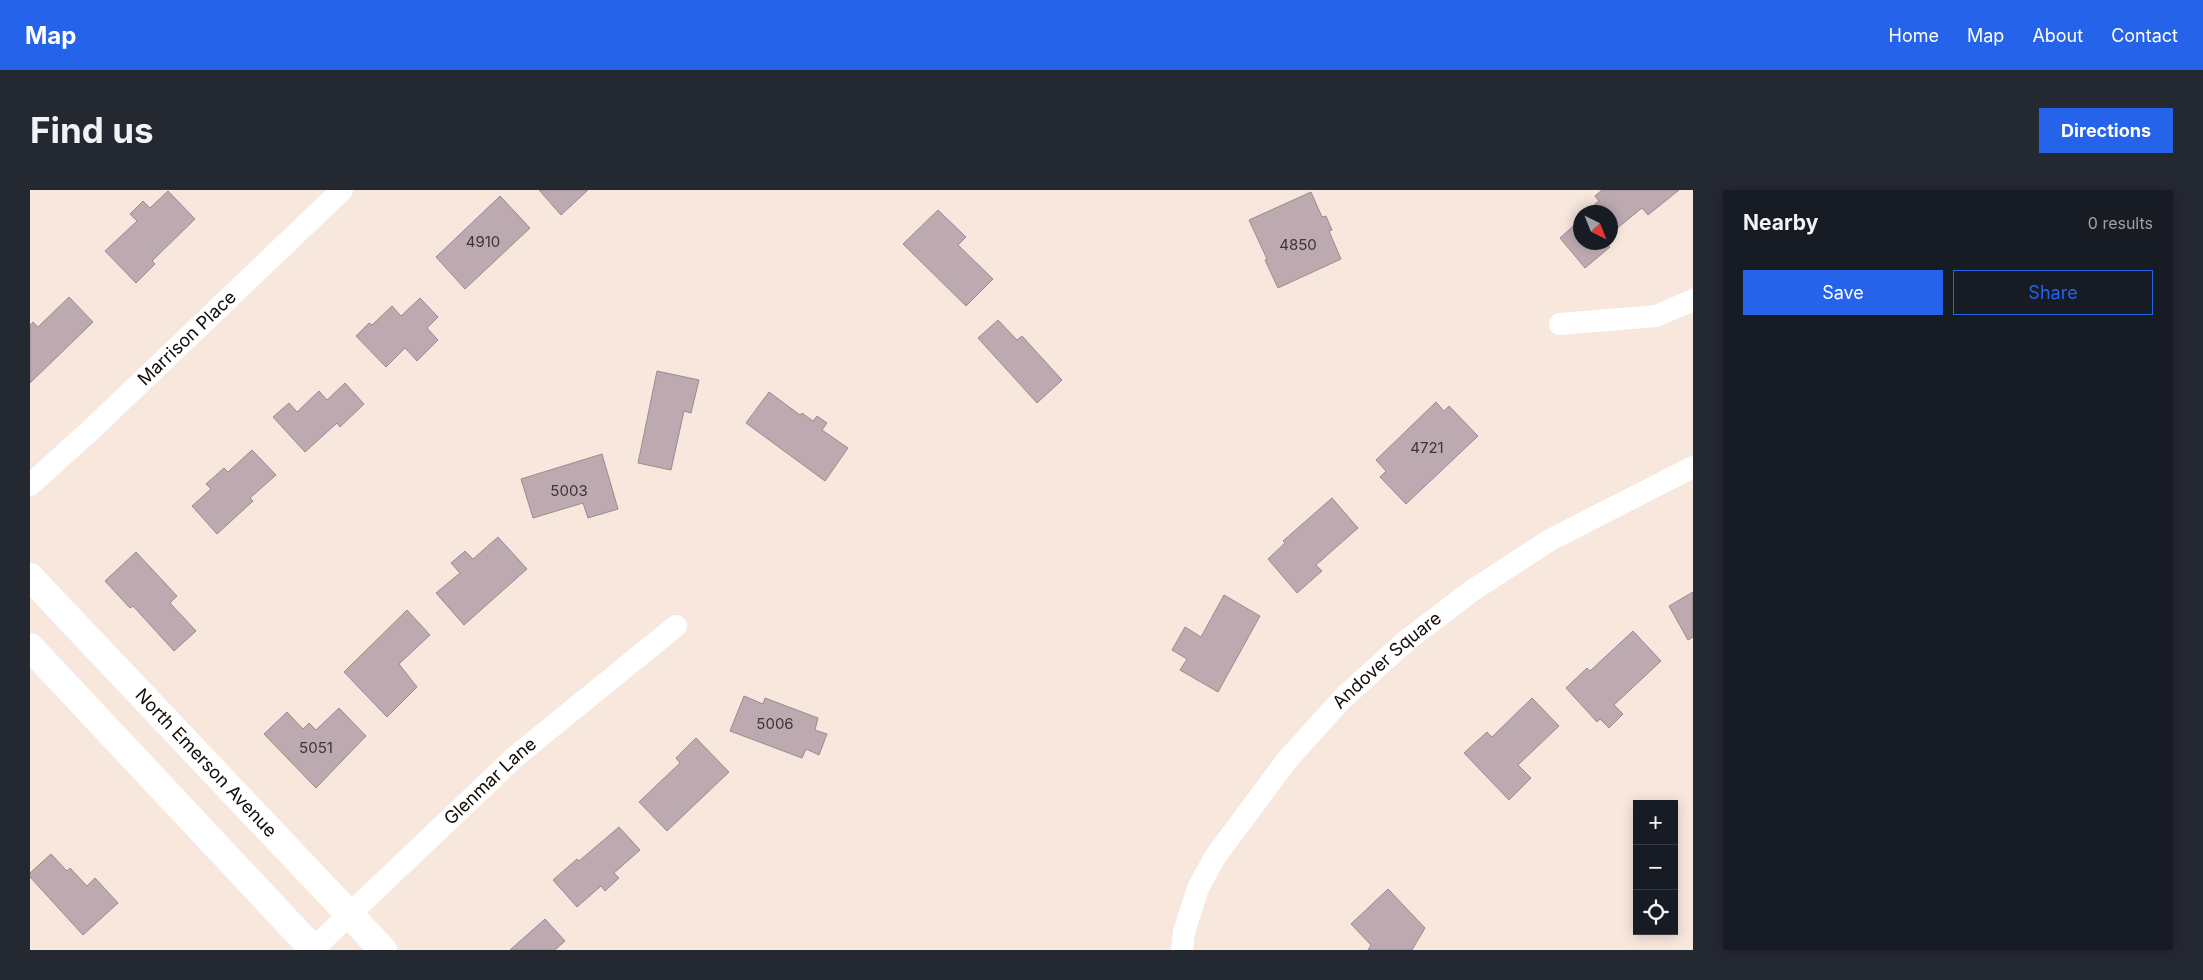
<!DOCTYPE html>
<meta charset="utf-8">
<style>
:root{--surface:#171b24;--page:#242831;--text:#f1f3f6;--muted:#9ea1a6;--line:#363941;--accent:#2563eb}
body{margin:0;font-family:Inter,sans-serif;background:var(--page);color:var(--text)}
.controls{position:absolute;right:15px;bottom:15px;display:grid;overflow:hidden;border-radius:0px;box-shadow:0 2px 12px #0003}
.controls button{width:45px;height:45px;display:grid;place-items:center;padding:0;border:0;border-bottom:1px solid var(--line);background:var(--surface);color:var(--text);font:25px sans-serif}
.compass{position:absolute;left:1543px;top:15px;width:45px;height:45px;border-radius:50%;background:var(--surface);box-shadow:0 2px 12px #0003;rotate:137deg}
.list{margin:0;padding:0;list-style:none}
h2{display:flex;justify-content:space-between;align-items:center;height:65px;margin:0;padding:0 20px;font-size:21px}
h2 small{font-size:16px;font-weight:400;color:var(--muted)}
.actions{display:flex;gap:10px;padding:15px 20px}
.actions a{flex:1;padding:11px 0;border:1px solid var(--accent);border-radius:0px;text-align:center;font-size:18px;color:var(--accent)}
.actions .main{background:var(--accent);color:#fff}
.icon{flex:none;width:28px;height:28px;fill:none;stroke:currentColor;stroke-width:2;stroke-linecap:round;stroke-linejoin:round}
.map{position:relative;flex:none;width:1663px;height:760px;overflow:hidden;border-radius:0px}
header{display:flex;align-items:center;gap:30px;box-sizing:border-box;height:70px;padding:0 25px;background:var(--accent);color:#fff}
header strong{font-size:24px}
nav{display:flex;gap:28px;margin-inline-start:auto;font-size:18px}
.intro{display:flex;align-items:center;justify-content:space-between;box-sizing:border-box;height:120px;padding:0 30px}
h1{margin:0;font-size:35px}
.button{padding:12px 22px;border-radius:0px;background:var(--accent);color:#fff;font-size:18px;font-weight:700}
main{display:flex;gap:30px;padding:0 30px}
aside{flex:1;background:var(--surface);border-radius:0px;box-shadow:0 2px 12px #0003}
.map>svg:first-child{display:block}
.building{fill:#bdaab0;stroke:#9c8a8f}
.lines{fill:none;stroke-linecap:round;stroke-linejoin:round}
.minor{stroke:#fff;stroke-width:22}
.primary{stroke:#fff;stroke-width:28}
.labels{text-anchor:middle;stroke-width:4.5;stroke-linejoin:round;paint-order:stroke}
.number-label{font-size:15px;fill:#3e3434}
.street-label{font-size:18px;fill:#130d0a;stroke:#fff}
</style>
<header>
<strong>Map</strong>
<nav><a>Home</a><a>Map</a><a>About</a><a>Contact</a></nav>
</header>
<div class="intro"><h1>Find us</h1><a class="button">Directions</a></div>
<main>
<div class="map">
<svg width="1663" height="760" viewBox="0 0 1663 760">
<rect width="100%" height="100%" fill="#f8e7dd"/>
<!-- building -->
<path class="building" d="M509,0h49l-27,25z
M1572,0h77l-31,25 -6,-7 -32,26v-22h-25l14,-11 -4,-5z
M138,1l27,28 -43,42 3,3 -19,19 -31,-32 32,-30 -7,-7 13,-13 7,7z
M1281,2l11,25 4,-1 6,14 -3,1 12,28 -63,29 -13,-28 2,-1 -18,-39z
M470,6l30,32 -65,61 -29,-32z
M908,20l28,27 -8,8 35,34 -27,27 -63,-62z
M1550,26v26h26l4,5 -25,21 -25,-30 19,-17 -2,-2z
M39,107l24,25 -63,61v-58l3,-3 5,5z
M390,108l18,19 -11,11 11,12 -21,21 -12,-13 -19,19 -30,-31 13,-13 3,2 20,-19 9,10z
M968,130l19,20 5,-4 40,44 -25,23 -59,-65z
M627,181l42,9 -8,33 -7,-2 -13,59 -33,-7z
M315,193l19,21 -24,23 -3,-4 -32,29 -32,-35 16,-14 8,9 22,-21 8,9z
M739,202l31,23 2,-2 11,8 4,-5 10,7 -5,7 26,18 -23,33 -79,-58z
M1406,212l8,9 5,-5 29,30 -72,68 -26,-27 6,-6 -10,-11z
M222,260l24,25 -26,23 3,3 -36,33 -25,-28 19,-17 -5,-5 18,-16 4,4z
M572,264l16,55 -30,9 -5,-15 -50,15 -12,-39z
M1302,308l26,30 -42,37 6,6 -25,22 -29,-34 17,-16 -2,-2z
M468,347l29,32 -63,56 -28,-32 24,-20 -9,-10 14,-12 8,8z
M106,362l41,44 -7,7 26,28 -22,20 -41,-45 -3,2 -25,-27z
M1663,402v45l-5,3 -19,-34z
M1194,405l36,21 -42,76 -38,-22 7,-11 -15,-9 13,-23 16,10z
M377,420l23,25 -31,29 18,23 -30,30 -43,-45z
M1603,441l28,30 -47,44 9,9 -14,14 -9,-9 -3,3 -31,-34 21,-20 3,3z
M714,506l19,8 2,-6 53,20 -3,12 12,4 -8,21 -13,-6 -4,9 -72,-27z
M1502,508l27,28 -41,39 13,13 -22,22 -45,-47 23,-21 5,5z
M309,518l27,28 -50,52 -52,-54 23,-22 16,17 6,-6 7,7z
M666,548l33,34 -62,59 -28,-29 41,-39 -4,-5z
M589,637l21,23 -26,23 5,5 -14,13 -4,-5 -24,21 -24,-27 24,-21 2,2z
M21,664l16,17 3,-3 17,18 8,-8 23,25 -35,32 -53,-58v-4z
M1358,699l37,39 -13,22h-44l3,-5 -20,-21z
M515,729l20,22 -10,9h-45z"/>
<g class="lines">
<!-- minor -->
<g class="minor">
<path d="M1530,134l96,-8 37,-16"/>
<path id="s1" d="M0,295l64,-58 248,-237"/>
<path id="s2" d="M283,759l203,-193 160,-130"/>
<path id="s3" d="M1152,760l2,-18 14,-44 17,-31 72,-97 56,-62 63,-57 67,-51 77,-50 143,-73"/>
</g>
<!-- primary -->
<g class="primary">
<path id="s4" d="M0,387l353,373"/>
<path d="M0,457l284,303"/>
</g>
</g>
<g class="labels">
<!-- number labels -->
<g class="number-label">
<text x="453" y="57">4910</text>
<text x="1268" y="60">4850</text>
<text x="1397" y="263">4721</text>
<text x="539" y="306">5003</text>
<text x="745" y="539">5006</text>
<text x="286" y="563">5051</text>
</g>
<!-- street labels -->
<g class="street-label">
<text dy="6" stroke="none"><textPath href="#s1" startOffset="215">Marrison Place</textPath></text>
<text dy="6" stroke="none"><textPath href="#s3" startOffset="362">Andover Square</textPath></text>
<text dy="6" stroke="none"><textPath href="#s4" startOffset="256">North Emerson Avenue</textPath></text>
<text dy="6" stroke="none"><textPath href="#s2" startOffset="244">Glenmar Lane</textPath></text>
</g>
</g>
</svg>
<div class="controls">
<button>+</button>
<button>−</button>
<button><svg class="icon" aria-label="locate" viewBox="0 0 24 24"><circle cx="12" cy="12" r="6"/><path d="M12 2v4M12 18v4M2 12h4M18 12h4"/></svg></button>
</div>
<svg class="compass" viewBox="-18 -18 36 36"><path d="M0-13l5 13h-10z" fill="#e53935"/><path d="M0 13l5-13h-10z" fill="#9ea1a6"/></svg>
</div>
<aside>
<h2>Nearby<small>0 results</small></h2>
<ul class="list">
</ul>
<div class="actions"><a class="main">Save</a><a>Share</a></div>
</aside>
</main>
